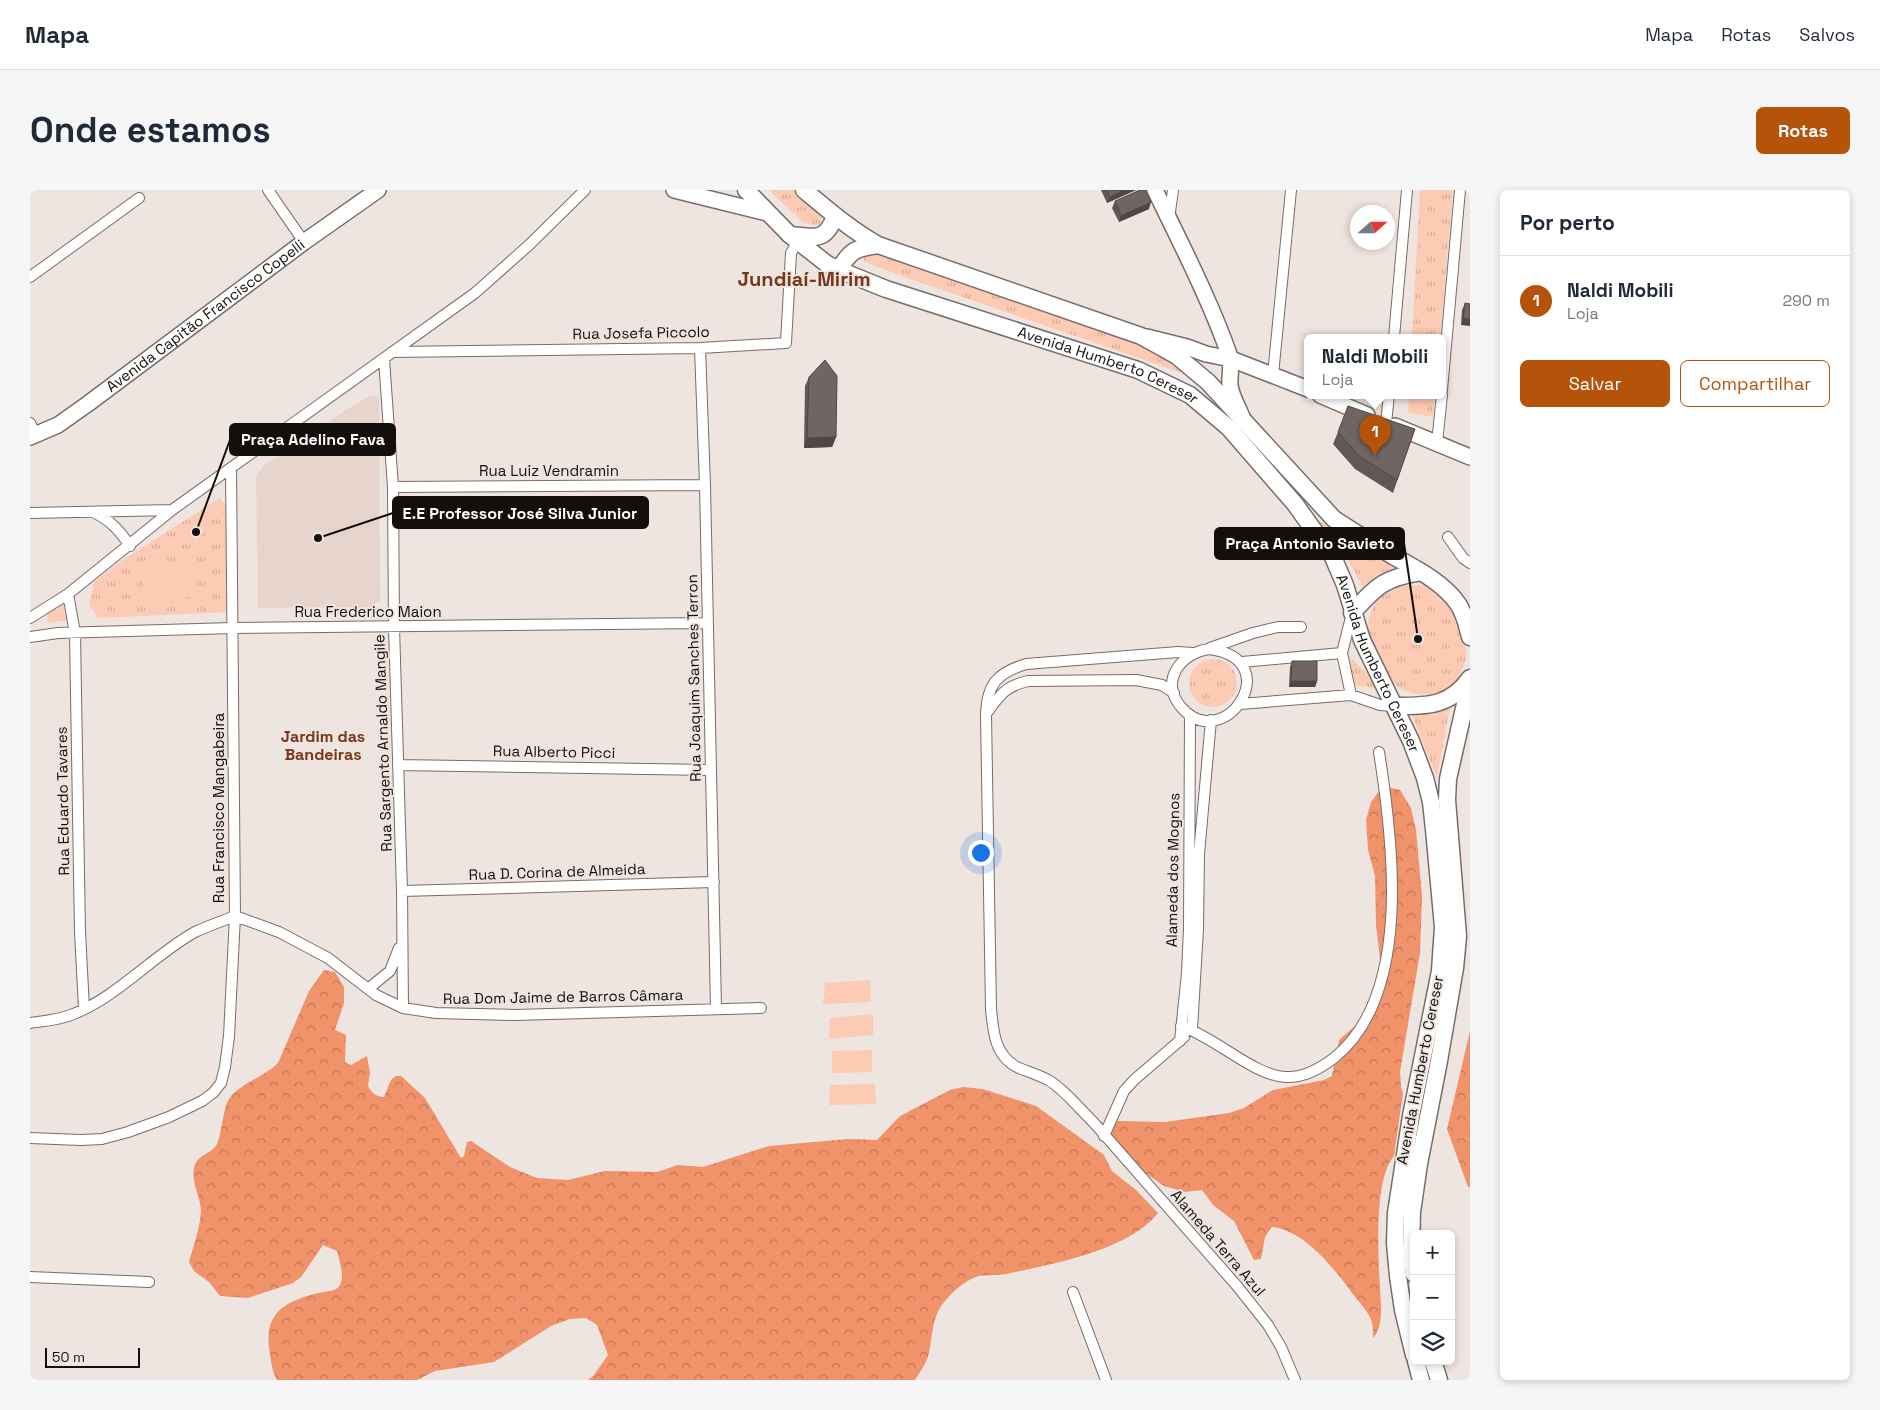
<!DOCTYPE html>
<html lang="pt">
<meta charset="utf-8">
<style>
:root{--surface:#fff;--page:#f6f6f7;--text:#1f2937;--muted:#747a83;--line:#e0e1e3;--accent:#b45309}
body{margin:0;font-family:"Space Grotesk",sans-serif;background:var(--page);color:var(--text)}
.controls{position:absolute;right:15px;bottom:15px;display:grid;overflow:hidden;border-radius:8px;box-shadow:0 2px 8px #0003}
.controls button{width:45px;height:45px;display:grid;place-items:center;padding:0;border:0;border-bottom:1px solid var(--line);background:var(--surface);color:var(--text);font:25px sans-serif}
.compass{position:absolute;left:1320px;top:15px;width:45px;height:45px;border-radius:50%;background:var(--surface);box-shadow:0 2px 8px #0003;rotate:69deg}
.scale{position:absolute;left:15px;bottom:12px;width:95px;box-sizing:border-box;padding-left:5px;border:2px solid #120f0d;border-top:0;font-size:14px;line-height:18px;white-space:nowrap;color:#120f0d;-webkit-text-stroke:4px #eee4e0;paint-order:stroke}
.you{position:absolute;left:950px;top:662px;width:18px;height:18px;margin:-12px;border:4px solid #fff;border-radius:50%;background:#1a73e8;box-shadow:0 0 0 8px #1a73e833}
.badge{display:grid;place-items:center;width:32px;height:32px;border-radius:50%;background:var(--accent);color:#fff;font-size:16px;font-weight:700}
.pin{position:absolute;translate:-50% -41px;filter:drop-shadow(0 1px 2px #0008)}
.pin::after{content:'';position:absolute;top:26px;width:18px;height:15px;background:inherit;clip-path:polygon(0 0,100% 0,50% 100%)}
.popup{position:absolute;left:1274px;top:144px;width:142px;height:65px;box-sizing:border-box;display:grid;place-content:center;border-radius:8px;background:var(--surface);filter:drop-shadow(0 1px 4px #0005);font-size:16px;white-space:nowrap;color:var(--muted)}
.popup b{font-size:19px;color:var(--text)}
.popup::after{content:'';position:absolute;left:50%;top:100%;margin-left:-10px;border:10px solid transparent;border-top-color:var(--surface)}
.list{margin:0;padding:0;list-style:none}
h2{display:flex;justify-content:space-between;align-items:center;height:65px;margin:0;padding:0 20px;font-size:21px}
h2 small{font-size:16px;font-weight:400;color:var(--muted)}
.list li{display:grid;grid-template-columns:32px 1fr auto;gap:15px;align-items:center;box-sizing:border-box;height:90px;padding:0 20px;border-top:1px solid var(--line)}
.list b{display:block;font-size:19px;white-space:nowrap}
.list p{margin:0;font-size:16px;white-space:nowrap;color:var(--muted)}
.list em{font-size:16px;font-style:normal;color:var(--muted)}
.actions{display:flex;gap:10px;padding:15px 20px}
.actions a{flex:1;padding:11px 0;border:1px solid var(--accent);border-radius:8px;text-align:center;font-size:18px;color:var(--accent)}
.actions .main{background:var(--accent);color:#fff}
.icon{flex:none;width:28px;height:28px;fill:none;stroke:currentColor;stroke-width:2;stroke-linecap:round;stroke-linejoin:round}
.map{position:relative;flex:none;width:1440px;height:1190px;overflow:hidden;border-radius:8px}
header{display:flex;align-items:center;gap:30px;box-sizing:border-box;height:70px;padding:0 25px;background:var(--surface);border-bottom:1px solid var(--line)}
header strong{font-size:24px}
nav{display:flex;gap:28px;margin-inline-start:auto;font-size:18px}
.intro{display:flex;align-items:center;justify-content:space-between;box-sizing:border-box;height:120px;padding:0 30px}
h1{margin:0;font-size:35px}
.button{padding:12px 22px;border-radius:8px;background:var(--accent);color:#fff;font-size:18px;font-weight:700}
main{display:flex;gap:30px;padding:0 30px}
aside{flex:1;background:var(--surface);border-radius:8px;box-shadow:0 2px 8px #0003}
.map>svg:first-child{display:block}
.built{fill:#e7d5cd}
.grass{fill:url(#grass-tufts)}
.forest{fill:url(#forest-crowns)}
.garden{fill:#fdcab4}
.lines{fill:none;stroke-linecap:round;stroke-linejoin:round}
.street-casing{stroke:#766d6a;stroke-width:12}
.secondary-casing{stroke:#766d6a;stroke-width:18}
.primary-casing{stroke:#766d6a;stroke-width:19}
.street{stroke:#fff;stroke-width:10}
.secondary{stroke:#fff;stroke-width:15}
.primary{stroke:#fff;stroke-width:16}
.wall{fill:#5f5855}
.shaded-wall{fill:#4e4745}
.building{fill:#6f6663;stroke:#4e4745}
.labels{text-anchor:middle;stroke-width:4;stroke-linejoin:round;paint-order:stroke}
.street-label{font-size:15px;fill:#120f0d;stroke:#eee4e0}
.neighbourhood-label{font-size:16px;font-weight:bold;fill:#773617;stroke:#eee4e0}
.district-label{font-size:20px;font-weight:bold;fill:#773617;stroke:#eee4e0}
.leader{fill:none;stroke:#120f0d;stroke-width:2}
.callout-dot{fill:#120f0d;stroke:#eee4e0;stroke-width:2}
.callout{fill:#120f0d;stroke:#120f0d;stroke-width:2}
.callout-label{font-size:16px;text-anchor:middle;font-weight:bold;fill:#fff}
</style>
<header>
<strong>Mapa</strong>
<nav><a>Mapa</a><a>Rotas</a><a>Salvos</a></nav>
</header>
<div class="intro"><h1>Onde estamos</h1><a class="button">Rotas</a></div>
<main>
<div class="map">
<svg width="1440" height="1190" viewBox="0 0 1440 1190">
<defs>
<pattern id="grass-tufts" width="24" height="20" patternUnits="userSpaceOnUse" patternTransform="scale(1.25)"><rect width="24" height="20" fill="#fdcab4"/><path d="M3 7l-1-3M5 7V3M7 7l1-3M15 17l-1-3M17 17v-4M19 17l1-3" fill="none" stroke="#d8ac9a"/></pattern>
<pattern id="forest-crowns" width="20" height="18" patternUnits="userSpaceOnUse" patternTransform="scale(1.25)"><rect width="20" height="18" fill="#f0936a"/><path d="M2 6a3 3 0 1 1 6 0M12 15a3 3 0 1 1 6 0" fill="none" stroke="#c17656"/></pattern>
</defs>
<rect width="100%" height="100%" fill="#eee4e0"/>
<!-- built -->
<path class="built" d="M341,205l8,2 1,203 -9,7 -113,1 -2,-131 6,-10 81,-55z"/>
<!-- grass -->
<path class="grass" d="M739,0h25l28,26 -3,10 -15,-3z
M1390,0h33l-13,147h-28z
M838,61l282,98 41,27 -289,-100 -37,-14 -3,-7z
M1379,205h26l-2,22 -25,-4z
M190,308l6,8 3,106 -131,6 -9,-14 5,-22 30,-23z
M1288,330l79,47 -17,6 -17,14 -19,-34z
M1377,395c6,0 16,-1 22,1 21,6 39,51 37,70 -1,9 -6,18 -10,25 -2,3 -4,7 -7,8 -14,8 -39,7 -52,-3 -9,-6 -12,-19 -17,-28 -3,-7 -7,-14 -10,-21 -6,-18 5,-41 22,-48 4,-2 10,-2 15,-4z
M33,411l4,19 -19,3 -1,-7 3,-6z
M1320,466l31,33 -27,-4z
M1159 493a24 24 0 1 1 48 0a24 24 0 1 1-48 0Z
M1420,517l-13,71 -25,-63h20z"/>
<!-- forest -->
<path class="forest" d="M1353,596l17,4 11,18 5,22 6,66 -2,57 -20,119 1,15 2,6 -9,63c-20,22 -16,100 -14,130 0,17 5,38 -7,52 0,-5 0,-11 -1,-16 -3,-9 -11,-18 -17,-25 -18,-25 -50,-67 -83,-70l-7,10 -4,22 -7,1 -20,-39 -21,-16 -11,-15 -17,2 -21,-6 -36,-25 -11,-13 -6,-16 6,-11 48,1 64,-9 15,-5 29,-18 51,-10 8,-4 7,-36 33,-29 9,-43 -5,-44 -1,-48 -7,-26 -2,-30 5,-18z
M294,780l11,2 9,15v16l-9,27 11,5 -1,27 6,3 16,-9 3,17 -2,13c4,7 8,11 16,11l7,-17 5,-4h5l24,22 36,60 3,-2 3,-14 4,-1 39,26 27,11 31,2 37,-9 52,1 21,-7 25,2 66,-21 79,-7 29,1 23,-24 50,-26 13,-3 20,2 53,17 68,49 8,16 24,19 22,23c-30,38 -106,51 -152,61 -10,2 -21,0 -30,3 -11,4 -23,14 -30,23 -14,14 -13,34 -17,53 -2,9 -9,19 -14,27h-327l6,-5 14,-20 -11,-30 -11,-7 -16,1 -19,7 -57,36 -59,9 -18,9h-140c-6,-10 -6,-22 -8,-33 -5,-38 23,-48 54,-55 6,-1 14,-1 17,-7 5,-10 -1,-24 -3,-34l-14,-6 -22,32 -8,6 -45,15 -28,-2 -11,-14 -15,-11 -5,-9c4,-15 12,-37 12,-52 -1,-15 -10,-27 -7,-42 2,-13 18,-14 23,-24 5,-12 6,-36 12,-45 9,-14 36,-23 49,-36l31,-72z
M1440,841v156h-2l-21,-58z"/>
<!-- garden -->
<path class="garden" d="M165,373l3,33 -51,7 -5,-31z
M840,790l1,22 -48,2 2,-21z
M843,824v21l-44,4 1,-21z
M842,860v22l-40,1v-22z
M845,894l1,20 -47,1 1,-20z"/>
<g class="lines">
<!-- street casing -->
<g class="street-casing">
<path id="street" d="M238,0l36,52
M1139,29l4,-29
M0,87l109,-79
M1364,147l13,-147
M670,158l5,137 11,523
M362,162l308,-4 86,-5 5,-90 7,-12
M354,169l9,128 1,140 8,264 1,117
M1243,185l18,-185
M1412,200l18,-200
M0,233l6,12
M1356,233l3,-28
M1407,253l5,-48
M363,297l312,-2
M0,323l142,-3
M65,323c16,8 25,18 35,33
M1418,347l15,21 7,5
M38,404l7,39 5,299 4,77
M0,428l38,-24 104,-84 303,-217 54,-48 56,-55
M0,447l28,-4 175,-5 474,-5
M1180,458l43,-15 25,-6h23
M1179,459c80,10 15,108 -28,58 -22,-26 0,-54 28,-58z
M1163,463l-15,-1 -152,12c-29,9 -39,20 -40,51l5,294c2,23 4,48 28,59 10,4 20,7 29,12 8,4 14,11 21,17l26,27 142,162 31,39 13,22 14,33
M1212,472l100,-9
M1321,505l-9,-42 10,-40
M1210,514l111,-9 29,10 14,1
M956,524c13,-18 19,-28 42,-33l108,-1 26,5 12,8
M368,575l312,5
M372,701l312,-9
M338,799l22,-18 9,-23
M0,833c14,-2 28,-3 41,-8 47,-18 81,-59 124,-83 13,-6 27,-11 40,-16l44,16 49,26 48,37 27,13 33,5 79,2 246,-7
M1151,836c34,11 73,50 105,51 17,1 35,-9 48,-19 79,-63 59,-218 45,-306
M1162,839l6,-100 1,-75 12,-134
M1150,851l7,-68 2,-44 1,-214
M1074,946l20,-45 10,-11 50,-43
M0,948l51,2 21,-1 26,-7 41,-15 33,-16 11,-8 8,-10 4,-16 4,-31 6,-120 -4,-448
M0,1087l119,5
M1043,1102l33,88"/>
</g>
<!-- secondary casing -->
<g class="secondary-casing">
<g id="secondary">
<path d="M644,0l93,23"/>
<path d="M1125,0c26,54 54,108 74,164 4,10 0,21 1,31 1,11 8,21 12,32"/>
<path d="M1117,147l40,10 19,7 25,5 77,30"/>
<path d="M1290,205l47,20"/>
<path d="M1365,236l75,31"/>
<path id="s1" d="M0,247l28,-12 31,-22 215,-161 74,-52"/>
</g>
</g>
<!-- primary casing -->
<g class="primary-casing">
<g id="primary">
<path id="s2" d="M716,0l44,45 37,29 12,6 47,19 252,81 52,25 39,33 66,76 38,53 12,28 17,55 49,101 14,37 6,24 3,27 9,98 -3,44 -29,145 -15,97 -1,30 3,33 5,34 11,45"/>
<path d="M774,0c24,20 47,40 74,55l263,91 36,20 31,26 126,137c20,13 39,25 59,37 23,13 50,26 65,48 7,10 9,22 12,33"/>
<path d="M760,45c25,2 35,8 45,-19"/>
<path d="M809,80c11,-20 17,-22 39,-25"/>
<path d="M1322,423c25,-27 31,-35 69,-41"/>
<path d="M1364,516c32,0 56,1 76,-28"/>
<path d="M1384,1084l-3,-25 1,-37 7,-48 20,-103 16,-93 3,-32 -11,-136 1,-21 22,-97"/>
<path d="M1386,1171l5,19"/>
<path d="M1403,1171l6,19"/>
</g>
</g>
<!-- street -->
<use href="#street" class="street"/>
<!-- secondary -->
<use href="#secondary" class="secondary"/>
<!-- primary -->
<use href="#primary" class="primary"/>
</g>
<!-- wall -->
<path class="wall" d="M1071,0h35l-29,13z
M1085,11l34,8 -30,13 -7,-14z
M1435,113l5,1 -9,21 1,-15z
M779,187l27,60 -4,10 -28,1 1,-62z
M1385,239l-22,64 -38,-24 -22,-25 5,-12z
M1262,471l25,20 -2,6h-26l1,-20z"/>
<!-- shaded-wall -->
<path class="shaded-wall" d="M1094,0h12l-29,13 3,-6z
M1121,12l-2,7 -30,13 2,-6z
M1433,128l7,1v7l-9,-1z
M806,247l-4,10 -28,1 3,-10z
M1261,491h26l-2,6h-26z"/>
<!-- building -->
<path class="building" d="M1077,0h17l-14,7z
M1110,0h5l6,12 -30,14 -6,-15z
M1435,113l5,1v15l-7,-1z
M795,170l12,16 -1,61 -29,1 2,-61z
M1318,216l67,23 -18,51 -38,-24 -21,-24z
M1262,471h25v20h-26z"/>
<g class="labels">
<!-- street labels -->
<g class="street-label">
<text dy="5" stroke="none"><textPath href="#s1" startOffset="214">Avenida Capitão Francisco Copelli</textPath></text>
<text transform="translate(611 143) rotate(-1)" y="5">Rua Josefa Piccolo</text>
<text dy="5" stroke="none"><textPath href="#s2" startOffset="409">Avenida Humberto Cereser</textPath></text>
<text x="519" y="286">Rua Luiz Vendramin</text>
<text x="338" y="427">Rua Frederico Maion</text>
<text dy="5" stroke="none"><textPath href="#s2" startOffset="829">Avenida Humberto Cereser</textPath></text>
<text transform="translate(664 488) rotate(-91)" y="5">Rua Joaquim Sanches Terron</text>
<text transform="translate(353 553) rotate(-92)" y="5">Rua Sargento Arnaldo Mangile</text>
<text transform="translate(524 562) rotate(1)" y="5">Rua Alberto Picci</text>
<text transform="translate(33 611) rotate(-91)" y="5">Rua Eduardo Tavares</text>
<text transform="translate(189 618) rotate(-90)" y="5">Rua Francisco Mangabeira</text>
<text transform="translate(1143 680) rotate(-89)" y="5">Alameda dos Mognos</text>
<text transform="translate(527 682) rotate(-2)" y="5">Rua D. Corina de Almeida</text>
<text transform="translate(533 807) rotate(-1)" y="5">Rua Dom Jaime de Barros Câmara</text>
<text transform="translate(1390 880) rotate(-79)" y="5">Avenida Humberto Cereser</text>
<text transform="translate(1188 1053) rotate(49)" y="5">Alameda Terra Azul</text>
</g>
<!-- neighbourhood labels -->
<g class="neighbourhood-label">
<text x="293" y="552">Jardim das<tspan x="293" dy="18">Bandeiras</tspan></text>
</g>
<!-- district labels -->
<g class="district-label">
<text x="774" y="96">Jundiaí-Mirim</text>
</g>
</g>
<!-- callouts -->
<path class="leader" d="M166 342L200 250M288 348L363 323M1388 449L1374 353"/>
<g class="callout-dot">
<circle cx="166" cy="342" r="5"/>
<circle cx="288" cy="348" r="5"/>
<circle cx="1388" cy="449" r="5"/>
</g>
<g class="callout">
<rect x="200" y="234" width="165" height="31" rx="5"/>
<rect x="363" y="307" width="255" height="31" rx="5"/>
<rect x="1185" y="338" width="189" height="31" rx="5"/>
</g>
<g class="callout-label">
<text x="283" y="255">Praça Adelino Fava</text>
<text x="490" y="329">E.E Professor José Silva Junior</text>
<text x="1280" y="359">Praça Antonio Savieto</text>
</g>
</svg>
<div class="controls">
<button>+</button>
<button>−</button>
<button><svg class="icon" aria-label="layers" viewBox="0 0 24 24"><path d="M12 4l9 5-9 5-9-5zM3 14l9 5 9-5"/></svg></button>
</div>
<svg class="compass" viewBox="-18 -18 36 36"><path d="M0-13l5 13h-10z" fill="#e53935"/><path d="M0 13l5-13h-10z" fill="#747a83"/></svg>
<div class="scale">50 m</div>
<div class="you"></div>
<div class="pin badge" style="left:1345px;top:266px">1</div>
<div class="popup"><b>Naldi Mobili</b>Loja</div>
</div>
<aside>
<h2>Por perto<small></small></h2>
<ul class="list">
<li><span class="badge">1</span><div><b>Naldi Mobili</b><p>Loja</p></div><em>290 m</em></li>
</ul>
<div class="actions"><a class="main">Salvar</a><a>Compartilhar</a></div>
</aside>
</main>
